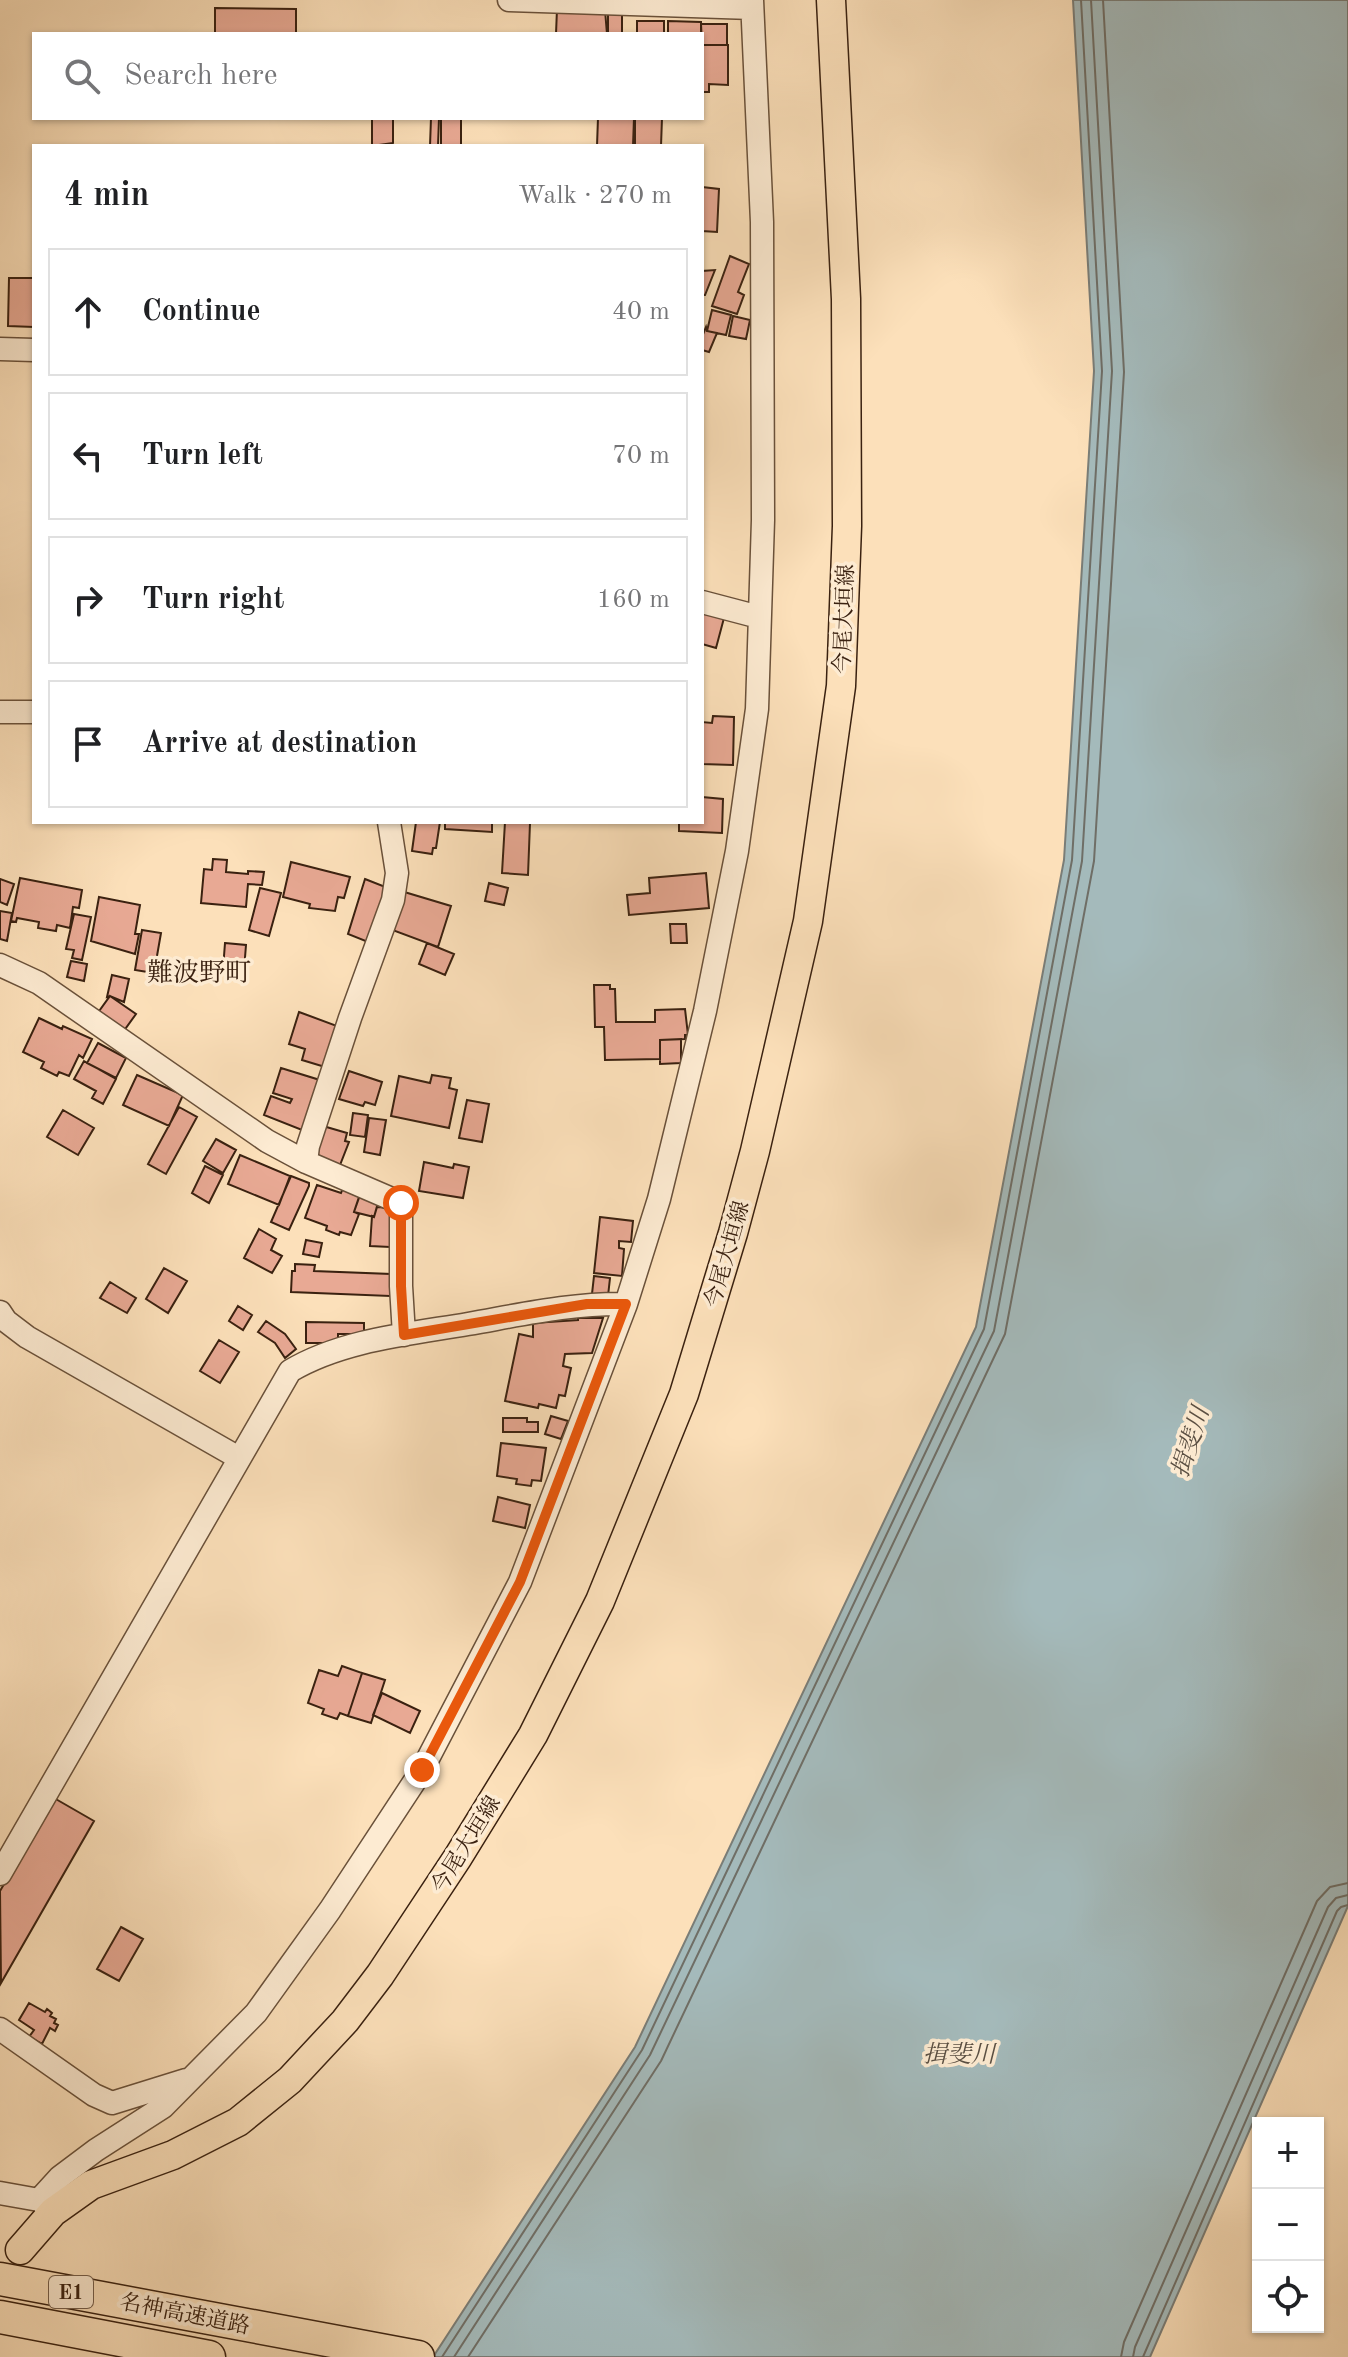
<!DOCTYPE html>
<meta charset="utf-8">
<style>
:root{--surface:#fff;--page:#f6f6f6;--text:#202124;--muted:#757577;--line:#e0e0e0}
body{margin:0;font-family:"Old Standard TT","Noto Serif JP",serif;background:var(--page);color:var(--text)}
.controls{position:absolute;right:24px;bottom:24px;display:grid;overflow:hidden;border-radius:0px;box-shadow:0 2px 6px #0004}
.controls button{width:72px;height:72px;display:grid;place-items:center;padding:0;border:0;border-bottom:2px solid var(--line);background:var(--surface);color:var(--text);font:40px sans-serif}
.stop{position:absolute;width:24px;height:24px;margin:-18px;border:6px solid #ea580c;border-radius:50%;background:#fff}
.stop.end{background:#ea580c;border-color:#fff;box-shadow:0 2px 8px #0008}
.list{margin:0;padding:0;list-style:none}
h2{display:flex;justify-content:space-between;align-items:center;height:104px;margin:0;padding:0 32px;font-size:34px}
h2 small{font-size:26px;font-weight:400;color:var(--muted)}
.list li{display:grid;grid-template-columns:52px 1fr auto;gap:24px;align-items:center;box-sizing:border-box;height:128px;margin:0 16px 16px;padding:0 16px;border:2px solid var(--line);border-radius:0px}
.list b{display:block;font-size:30px;white-space:nowrap}
.list em{font-size:26px;font-style:normal;color:var(--muted)}
.icon{flex:none;width:44px;height:44px;fill:none;stroke:currentColor;stroke-width:2;stroke-linecap:round;stroke-linejoin:round}
.map{position:relative;flex:none;width:1348px;height:2357px;overflow:hidden}
.search{position:absolute;background:var(--surface);box-shadow:0 2px 6px #0004;left:32px;top:32px;width:672px;height:88px;display:flex;align-items:center;gap:20px;box-sizing:border-box;padding:0 28px;border-radius:0px;color:var(--muted);font-size:30px}
.panel{position:absolute;background:var(--surface);box-shadow:0 2px 6px #0004;left:32px;top:144px;width:672px;height:680px;border-radius:0px}
.map>svg:first-child{display:block}
.water{fill:#a4babb;stroke:#7a7d77;stroke-width:2}
.lines{fill:none;stroke-linecap:round;stroke-linejoin:round}
.shore{stroke:#6f6e66;stroke-width:2}
.building{fill:#e8a994;stroke:#3a2110;stroke-width:2}
.minor-casing{stroke:#6a513a;stroke-width:25}
.major-casing{stroke:#3a2110;stroke-width:31}
.highway-casing{stroke:#3a2110;stroke-width:35}
.minor{stroke:#fdebd2;stroke-width:22}
.major{stroke:#fce0ba;stroke-width:28}
.highway{stroke:#fce0ba;stroke-width:32}
.route{stroke:#ea580c;stroke-width:10}
.labels{text-anchor:middle;stroke-width:7;stroke-linejoin:round;paint-order:stroke}
.shield{fill:#fdebd2;stroke:#745e4a;stroke-width:2}
.shield-label{font-size:20px;font-weight:bold;fill:#3a2110}
.street-label{font-size:22px;fill:#3a2110;stroke:#fdebd2}
.water-label{font-size:24px;font-style:italic;fill:#5a4f43;stroke:#fdebd2}
.quarter-label{font-size:26px;fill:#3a2110;stroke:#fdebd2}
</style>
<div class="map">
<svg width="1348" height="2357" viewBox="0 0 1348 2357">
<rect width="100%" height="100%" fill="#fce0ba"/>
<filter id="stains"><feTurbulence type="fractalNoise" baseFrequency=".0025" numOctaves="4"/><feColorMatrix values="0 0 0 0 .2 0 0 0 0 .09 0 0 0 0 .02 0 0 0 .5 -.17"/></filter>
<radialGradient id="worn" r=".72"><stop offset=".6" stop-color="#630" stop-opacity="0"/><stop offset="1" stop-color="#630" stop-opacity=".3"/></radialGradient>
<!-- water -->
<path class="water" d="M1073,0h275v1906l-198,451h-717l202,-310 341,-720 88,-467 30,-489z"/>
<g class="lines">
<!-- shore -->
<path class="shore" d="M442,2357l200,-307 342,-721 88,-469 30,-489 -21,-371
M454,2357l196,-302 344,-724 88,-470 30,-490 -21,-371
M468,2357l193,-296 344,-727 89,-473 30,-489 -21,-372
M1121,2357l3,-15 193,-441 13,-14 18,-4
M1133,2357l2,-10 193,-440 8,-9 12,-3
M1143,2357l194,-446 4,-4 7,-2"/>
</g>
<!-- building -->
<path class="building" d="M215,8l81,1v25h-81z
M557,9l48,1 2,24h-51z
M608,10h14v24h-14z
M637,21h27v13h-27z
M668,21l33,1v12h-33z
M701,24h26v21h-25z
M702,45h26v40l-19,-1v8h-7z
M372,118h21v25l-21,3z
M431,118h8l-1,28h-8z
M441,118h20v28h-20z
M598,118h36l-1,28h-36z
M635,118h27l-1,28h-26z
M702,187l17,2 -2,43 -15,-1z
M730,256l19,8 -11,28 6,3 -7,19 -25,-8z
M715,270l-10,25h-3v-24z
M9,278h25v49l-26,-1z
M712,310l19,5 -5,20 -19,-4z
M733,316l17,4 -4,19 -17,-3z
M706,327l1,4 10,2 -8,19 -7,-2v-13z
M702,611l22,7 -8,30 -14,-4z
M713,716l21,1 -1,48 -31,-1v-42l10,1z
M702,797l21,2 -1,34 -43,-2v-9h23z
M416,822h24l-4,26h-3l-1,6 -20,-3z
M445,822h47v10l-47,-3z
M505,822l25,1 -2,52 -26,-2z
M213,859l14,1 -1,12 22,2v-3l16,1 -2,13 -14,-1 -2,23 -45,-4 3,-34 8,1z
M291,862l59,15 -6,21 -6,-1 -3,14 -26,-3 1,-4 -27,-7z
M706,873l3,35 -80,7 -2,-20 23,-2 -1,-15z
M20,878l62,12 -3,18 -6,-1 -3,21 -13,-3 -1,6 -18,-3 1,-6 -22,-4 -1,4 -5,-1z
M0,879l14,5 -7,21 -7,-3z
M365,879l23,9 -20,54 -20,-8z
M489,883l19,5 -4,17 -19,-4z
M260,888l21,5 -12,43 -20,-6z
M401,891l50,15 -13,41 -51,-19z
M99,897l41,8 -5,29h4l-4,20 -44,-13z
M0,911l12,2 -5,28 -7,-2z
M74,914l17,3 -9,43 -10,-2 2,-8 -8,-1z
M670,924h16l1,19h-16z
M142,930l19,3 -7,40 -19,-3z
M225,943l21,2 -2,25 -21,-1z
M427,943l27,11 -9,21 -26,-11z
M71,961l16,3 -3,17 -17,-4z
M112,975l17,4 -5,23 -14,-6 -3,1z
M594,985h16v4h5l1,33h39v-12l30,-1 3,26h-3v4l-25,1v19l-55,1 -1,-33h-9z
M110,996l26,18 -13,18 -26,-18z
M299,1012l38,14 -12,41 -23,-7 3,-11 -16,-5z
M39,1018l23,11 1,-3 29,13 -9,19 -4,-3 -10,21 -10,-4 -2,4 -16,-8 3,-6 -21,-10z
M681,1039v24l-21,1v-24z
M98,1043l28,15 -10,20 -29,-15z
M84,1061l32,18 -13,25 -11,-6 4,-7 -22,-12z
M281,1068l42,13 -21,49 -38,-15 7,-19 19,7 2,-4 -19,-6z
M349,1071l33,11 -7,23 -10,-3 -2,4 -24,-7z
M137,1075l46,20 -14,31 -46,-21z
M432,1075l19,3 -2,10 8,2 -8,38 -58,-12 8,-40 31,7z
M467,1100l22,4 -7,38 -23,-4z
M179,1107l18,10 -31,57 -18,-10z
M63,1110l31,18 -16,27 -31,-18z
M353,1113l15,2 -3,22 -15,-2z
M369,1118l17,2 -6,35 -16,-3z
M323,1126l24,7 -2,8 4,1 -9,23 -26,-8z
M216,1139l20,11 -13,23 -20,-12z
M240,1155l50,21 -11,29 -51,-21z
M424,1162l29,6 1,-4 15,3 -6,31 -44,-7z
M205,1166l18,9 -14,28 -17,-10z
M291,1176l18,7v3l-20,44 -18,-8z
M317,1185l24,8 2,-5 17,6 -6,18 5,2 -8,21 -11,-3 -1,3 -13,-5 1,-4 -22,-8z
M360,1195l19,4 -5,18 -20,-5z
M377,1207l16,1 -3,39 -20,-1 2,-30 2,1z
M600,1217l33,4 -2,21 -12,-1v7l5,1 -2,27 -28,-3z
M259,1229l17,10 -5,11 11,6 -10,17 -28,-15z
M306,1240l16,3 -3,14 -16,-3z
M295,1264l20,1 -1,6 77,3 -1,22 -99,-4 1,-21h3z
M164,1268l23,13 -19,32 -22,-14z
M594,1276l16,2 -2,18 -16,-2z
M110,1282l26,16 -9,15 -27,-15z
M238,1306l14,9 -9,15 -14,-9z
M578,1318h25l-11,35 -27,1 -2,12 8,2 -6,28 -6,-1 -3,13 -17,-4 -1,4 -33,-7 14,-67 14,3v-14l45,-3z
M266,1321l19,13 11,15 -11,9 -10,-15 -17,-11z
M306,1322l58,1v11h-26v9h-32z
M219,1340l20,12 -19,31 -20,-12z
M551,1416l17,5 -7,18 -16,-5z
M503,1418h24v4h11v10h-35z
M501,1443l45,5 -5,33 -9,-1 -1,6 -15,-2 1,-5 -20,-3z
M498,1497l32,8 -5,23 -32,-7z
M342,1666l20,7 -14,43 -8,-3 -3,6 -15,-5 2,-5 -16,-6 11,-33 19,6z
M362,1673l23,7 -14,43 -23,-7z
M382,1693l38,18 -10,22 -37,-18z
M54,1798l40,23 -93,162 -1,-92z
M121,1927l22,12 -24,42 -22,-12z
M29,2003l16,9 2,-3 5,4 -2,3 6,3 -2,4 4,2 -3,6 -5,-3 -8,16 -13,-7 5,-7 -15,-10z"/>
<g class="lines">
<!-- minor casing -->
<g class="minor-casing">
<path id="minor" d="M509,0l243,8
M0,349l34,1
M702,602l57,15
M0,712h34
M0,965l39,18 228,158 39,21 95,41v83l3,49
M306,1162l2,-16 42,-128 43,-118 4,-27 -8,-51
M0,1312l6,9 21,16 212,121
M0,1874l290,-503c52,-31 119,-37 178,-47 52,-9 104,-21 158,-20
M0,2029l94,66 18,8 74,-23
M0,2193l39,7 10,8
M39,2200l21,-23 36,-27 67,-43 93,-94 74,-103 92,-140 98,-188 106,-278 33,-105 46,-188 32,-160 20,-142 6,-189 -1,-298 -10,-222"/>
</g>
<!-- major casing -->
<g class="major-casing">
<path id="major" d="M20,2250l33,-38 38,-27 82,-30 65,-33 52,-42 55,-59 35,-46 78,-118 75,-122 67,-134 84,-207 49,-161 22,-82 53,-230 33,-235 6,-160 -1,-227 -15,-299"/>
</g>
<!-- highway casing -->
<g class="highway-casing">
<path id="highway" d="M0,2279l418,78
M0,2317l209,40"/>
</g>
<!-- minor -->
<use href="#minor" class="minor"/>
<!-- major -->
<use href="#major" class="major"/>
<!-- highway -->
<use href="#highway" class="highway"/>
</g>
<g class="lines">
<!-- route -->
<path class="route" d="M401,1203v83l3,49 183,-31h39l-106,278 -98,188"/>
</g>
<g class="labels">
<!-- shield labels -->
<rect class="shield" x="49" y="2276" width="44" height="32" rx="6"/>
<g class="shield-label">
<text x="71" y="2299">E1</text>
</g>
<!-- street labels -->
<g class="street-label">
<text transform="translate(843 619) rotate(-88)" y="8">今尾大垣線</text>
<text transform="translate(726 1254) rotate(-74)" y="8">今尾大垣線</text>
<text transform="translate(465 1844) rotate(-58)" y="8">今尾大垣線</text>
<text transform="translate(185 2313) rotate(11)" y="8">名神高速道路</text>
</g>
<!-- water labels -->
<g class="water-label">
<text transform="translate(1190 1442) rotate(-72)" y="8">揖斐川</text>
<text x="959" y="2062">揖斐川</text>
</g>
<!-- quarter labels -->
<g class="quarter-label">
<text x="199" y="981">難波野町</text>
</g>
</g>
<rect width="100%" height="100%" filter="url(#stains)"/>
<rect width="100%" height="100%" fill="url(#worn)"/>
</svg>
<div class="controls">
<button>+</button>
<button>−</button>
<button><svg class="icon" aria-label="locate" viewBox="0 0 24 24"><circle cx="12" cy="12" r="6"/><path d="M12 2v4M12 18v4M2 12h4M18 12h4"/></svg></button>
</div>
<div class="stop" style="left:401px;top:1203px"></div>
<div class="stop end" style="left:422px;top:1770px"></div>
<div class="search"><svg class="icon" aria-label="search" viewBox="0 0 24 24"><circle cx="10" cy="10" r="6"/><path d="M15 15l6 6"/></svg>Search here</div>
<section class="panel">
<h2>4 min<small>Walk · 270 m</small></h2>
<ul class="list">
<li><svg class="icon" aria-label="ahead" viewBox="0 0 24 24"><path d="M12 20V5M6 11l6-6 6 6"/></svg><div><b>Continue</b></div><em>40 m</em></li>
<li><svg class="icon" aria-label="left" viewBox="0 0 24 24"><path d="M17 20v-9H6M10 6l-5 5 5 5"/></svg><div><b>Turn left</b></div><em>70 m</em></li>
<li><svg class="icon" aria-label="right" viewBox="0 0 24 24"><path d="M7 20v-9h11M14 6l5 5-5 5"/></svg><div><b>Turn right</b></div><em>160 m</em></li>
<li><svg class="icon" aria-label="arrive" viewBox="0 0 24 24"><path d="M6 21V4h12l-3 4 3 4H6"/></svg><div><b>Arrive at destination</b></div></li>
</ul>
</section>
</div>
